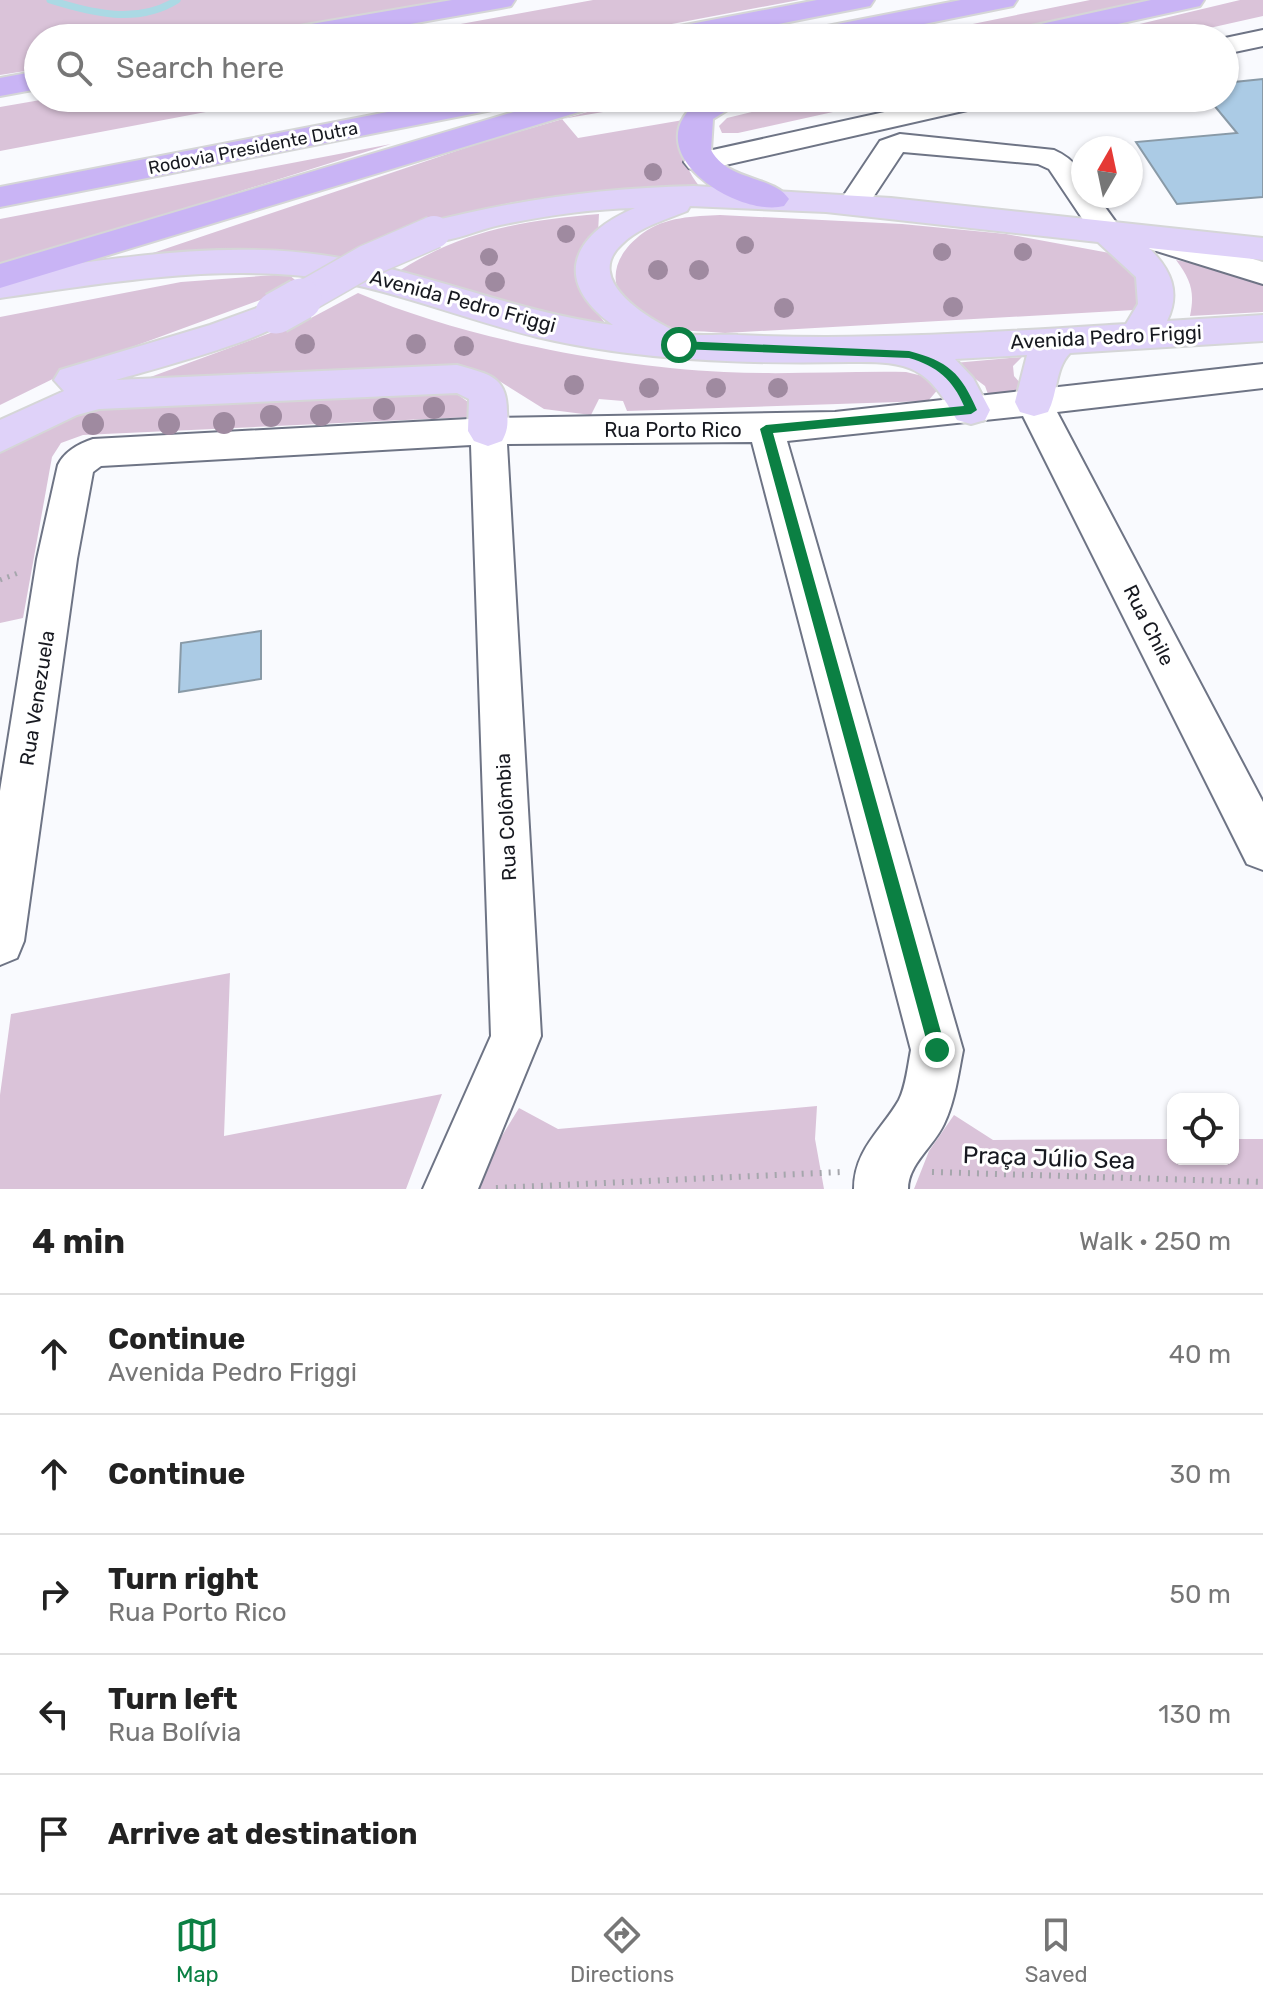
<!DOCTYPE html>
<meta charset="utf-8">
<style>
:root{--surface:#fff;--page:#f6f6f6;--text:#222;--muted:#767676;--line:#e0e0e0;--accent:#0b8043}
body{margin:0;font-family:Rubik,sans-serif;background:var(--page);color:var(--text)}
.controls{position:absolute;right:24px;bottom:24px;display:grid;overflow:hidden;border-radius:16px;box-shadow:0 2px 6px #0004}
.controls button{width:72px;height:72px;display:grid;place-items:center;padding:0;border:0;border-bottom:2px solid var(--line);background:var(--surface);color:var(--text);font:40px sans-serif}
.compass{position:absolute;left:1071px;top:136px;width:72px;height:72px;border-radius:50%;background:var(--surface);box-shadow:0 2px 6px #0004;rotate:9deg}
.stop{position:absolute;width:24px;height:24px;margin:-18px;border:6px solid #0b8043;border-radius:50%;background:#fff}
.stop.end{background:#0b8043;border-color:#fff;box-shadow:0 2px 8px #0008}
.list{margin:0;padding:0;list-style:none}
h2{display:flex;justify-content:space-between;align-items:center;height:104px;margin:0;padding:0 32px;font-size:34px}
h2 small{font-size:26px;font-weight:400;color:var(--muted)}
.list li{display:grid;grid-template-columns:52px 1fr auto;gap:24px;align-items:center;box-sizing:border-box;height:120px;padding:0 32px;border-top:2px solid var(--line)}
.list b{display:block;font-size:30px;white-space:nowrap}
.list p{margin:0;font-size:26px;white-space:nowrap;color:var(--muted)}
.list em{font-size:26px;font-style:normal;color:var(--muted)}
.icon{flex:none;width:44px;height:44px;fill:none;stroke:currentColor;stroke-width:2;stroke-linecap:round;stroke-linejoin:round}
.map{position:relative;flex:none;width:1263px;height:1189px;overflow:hidden}
.search{position:absolute;background:var(--surface);box-shadow:0 2px 6px #0004;left:24px;right:24px;top:24px;height:88px;display:flex;align-items:center;gap:20px;box-sizing:border-box;padding:0 28px;border-radius:44px;color:var(--muted);font-size:30px}
.sheet{height:704px;background:var(--surface)}
nav{display:flex;justify-content:space-around;align-items:center;box-sizing:border-box;height:112px;border-top:2px solid var(--line);background:var(--surface);font-size:22px;color:var(--muted)}
nav a{display:grid;justify-items:center;gap:4px}
nav .on{color:var(--accent)}
.map>svg:first-child{display:block}
.green{fill:#dac3d9}
.lines{fill:none;stroke-linecap:round;stroke-linejoin:round}
.stream{stroke:#abd9e4;stroke-width:7}
.building{fill:#abcbe5;stroke:#899aa7;stroke-width:2}
.minor-casing{stroke:#6e7485;stroke-width:4}
.major-casing{stroke:#d5d6d7;stroke-width:4}
.highway-casing{stroke:#d5d6d7;stroke-width:4}
.path-far1{stroke:#a5a6ac;stroke-width:5;stroke-dasharray:2 6;stroke-linecap:butt}
.path{stroke:#a5a6ac;stroke-width:6;stroke-dasharray:2 7;stroke-linecap:butt}
.minor{fill:#fff;fill-rule:evenodd}
.major{fill:#dfd2f9;fill-rule:evenodd}
.highway{fill:#c9b4f5;fill-rule:evenodd}
.major-bridge-far1-casing{stroke:#d5d6d7;stroke-width:35;stroke-linecap:butt}
.major-bridge-casing{stroke:#d5d6d7;stroke-width:45;stroke-linecap:butt}
.major-bridge-far1{stroke:#dfd2f9;stroke-width:32}
.major-bridge{stroke:#dfd2f9;stroke-width:41}
.tree{fill:#9f8aa0}
.route{fill:#0b8043}
.labels{text-anchor:middle;stroke-width:6;stroke-linejoin:round;paint-order:stroke}
.far-street-label{font-size:18px;fill:#171920;stroke:#fff}
.street-label{font-size:20px;fill:#171920;stroke:#fff}
.near-street-label{font-size:24px;fill:#171920;stroke:#fff}
</style>
<div class="map">
<svg width="1263" height="1189" viewBox="0 0 1263 1189">
<rect width="100%" height="100%" fill="#f9fafe"/>
<!-- green -->
<path class="green" d="M0,0h452l-228,38h-186v31l-38,6z
M593,0h206l-201,38h-214z
M1090,0h69l-181,38h-74z
M1240,0h23v16l-98,22h-84z
M52,98h228l-280,53v-44z
M636,98h49l-123,21 16,19 111,-19c-8,27 -8,45 11,68 -119,1 -245,13 -352,72 -72,-15 -143,-4 -216,1l354,-119z
M810,98h86l-158,35h-16l-3,-7 8,-8z
M391,144l-376,118 -15,3v-46z
M599,214l-5,95 12,15 15,10 -231,-57c68,-46 129,-56 209,-63z
M720,215l182,9 104,10 109,20 29,28 2,18 -12,10 -409,23c-18,-2 -38,-1 -55,-5 -53,-12 -77,-58 -27,-95 22,-16 51,-17 77,-18z
M1176,260l87,17v35l-73,4c5,-24 1,-36 -14,-56z
M288,274l13,11 -226,83 -75,37v-88l181,-35z
M358,293c105,45 251,73 366,79 60,3 121,-1 182,0l25,6 9,9 -12,14 -301,10 -4,-10 -24,-2 -8,16 -47,-6 -51,-32 -28,-4 -331,10 177,-65z
M1022,357l-9,9 1,10 13,15 -38,6 -4,-11 -31,-23z
M450,389l18,13 2,15 -387,18 -22,8 -9,14 -29,161 -23,5v-182l79,-34z
M230,973l-6,163 218,-42 -36,95h-406v-94l11,-81z
M817,1106l-2,33 9,50h-347l9,-27 33,-54 39,21z
M954,1115l39,25 180,-1v20h60v-20h30v50h-349l15,-38z"/>
<g class="lines">
<!-- stream -->
<path class="stream" d="M50,0c42,13 87,25 127,0"/>
</g>
<!-- building -->
<path class="building" d="M1263,79v118l-86,7 -41,-62 101,-9 -29,-35h17v-15z
M261,631v48l-82,13 2,-49z"/>
<g class="lines">
<!-- minor casing -->
<g class="minor-casing">
<path id="minor" d="M1263,30v16l-38,8v-16z
M948,98h51l-4,6 -10,2 -286,65 -10,-3 -5,-6 5,-6 10,-3z
M900,134l154,16c22,10 29,22 29,46h14l26,36 -5,7 -11,3 -11,-3 -47,-70 -11,-5 -135,-12 -39,59h-22l-4,-7 42,-63z
M1148,228l115,34v22l-126,-39 -5,-7 5,-7z
M1263,364v24l-206,24 206,390v68l-16,-6 -224,-448 -236,25 176,609c-5,25 -8,51 -19,74 -10,22 -36,40 -36,65h-54c0,-39 27,-58 45,-89 7,-14 9,-35 12,-50l-159,-608 -245,2 34,592 -63,153h-55l68,-153 -20,-591 -370,21 -8,6 -16,87 -53,382 -7,17 -17,7v-174l37,-232 21,-94c7,-14 20,-21 35,-26l395,-21 347,-6z"/>
</g>
<!-- major casing -->
<g class="major-casing">
<path id="major" d="M694,186l197,12 372,40v22l-114,-12c22,22 32,44 18,73l96,-6v26l-193,12c-15,15 -12,40 -22,59l-14,4 -14,-4 -5,-10 12,-47 -72,4 18,19 17,32 -5,10 -14,4 -14,-4c-30,-53 -46,-59 -106,-58 -105,2 -212,-1 -314,-25 -87,-21 -169,-59 -259,-63 -93,-5 -186,11 -278,24v-24c114,-15 232,-37 346,-15 91,17 175,54 267,66 -62,-44 -41,-91 22,-117 -45,1 -92,8 -135,17 -25,5 -53,21 -78,15l-5,-8 5,-8c91,-24 178,-36 272,-38zM690,206l136,6 272,30 38,35 2,27 -12,20c-128,8 -259,17 -388,11 -14,-1 -49,2 -61,-3 -28,-13 -95,-52 -55,-88 17,-17 43,-24 65,-33z
M276,301l13,3 5,9c-14,24 -145,57 -178,67l341,-15c30,9 50,10 50,46 1,12 1,19 -5,30l-14,5 -14,-5 -6,-10 1,-32 -12,-6 -358,16 -22,6 -77,37v-32l64,-29 -10,-11 6,-10 150,-45z"/>
</g>
<!-- highway casing -->
<g class="highway-casing">
<path id="highway" d="M452,0h63l-4,6 -10,2 -170,30h-63l4,-6 10,-3z
M817,0h57l-4,6 -10,2 -152,30h-58l4,-6 10,-3z
M961,0h56l-4,6 -10,2 -148,30 -47,-2 4,-6 10,-3z
M1151,0h53l-4,6 -146,32h-54l4,-6z
M38,71v18l-38,7v-18z
M460,98h62l-4,6 -11,3 -507,100v-20z
M561,98h48l-4,6 -605,184v-24z
M703,98h47l-4,6 -17,5 -16,10 -2,31c17,32 62,25 78,49l-5,7c-47,12 -155,-57 -81,-108z"/>
</g>
<!-- path-far1 -->
<path class="path-far1" d="M0,580l18,-7"/>
<!-- path -->
<path class="path" d="M932,1172l331,10
M496,1188l346,-16"/>
<!-- minor -->
<use href="#minor" class="minor"/>
<!-- major -->
<use href="#major" class="major"/>
<!-- highway -->
<use href="#highway" class="highway"/>
<!-- major-bridge-far1 casing -->
<g class="major-bridge-far1-casing">
<path id="major-bridge-far1" d="M297,301l70,-40 67,-29"/>
</g>
<!-- major-bridge casing -->
<g class="major-bridge-casing">
<path id="major-bridge" d="M276,313l25,-14"/>
</g>
<!-- major-bridge-far1 -->
<use href="#major-bridge-far1" class="major-bridge-far1"/>
<!-- major-bridge -->
<use href="#major-bridge" class="major-bridge"/>
</g>
<!-- trees -->
<g class="tree">
<circle cx="653" cy="172" r="9"/>
<circle cx="566" cy="234" r="9"/>
<circle cx="745" cy="245" r="9"/>
<circle cx="942" cy="252" r="9"/>
<circle cx="1023" cy="252" r="9"/>
<circle cx="489" cy="257" r="9"/>
<circle cx="658" cy="270" r="10"/>
<circle cx="699" cy="270" r="10"/>
<circle cx="495" cy="282" r="10"/>
<circle cx="953" cy="307" r="10"/>
<circle cx="784" cy="308" r="10"/>
<circle cx="305" cy="344" r="10"/>
<circle cx="416" cy="344" r="10"/>
<circle cx="464" cy="346" r="10"/>
<circle cx="574" cy="385" r="10"/>
<circle cx="649" cy="388" r="10"/>
<circle cx="716" cy="388" r="10"/>
<circle cx="778" cy="388" r="10"/>
<circle cx="434" cy="408" r="11"/>
<circle cx="384" cy="409" r="11"/>
<circle cx="321" cy="415" r="11"/>
<circle cx="271" cy="416" r="11"/>
<circle cx="224" cy="423" r="11"/>
<circle cx="93" cy="424" r="11"/>
<circle cx="169" cy="424" r="11"/>
</g>
<!-- route -->
<path class="route" d="M679,341l230,10c39,10 52,22 68,59l-6,4 -198,19 173,617 -9,8 -8,-8 -169,-621 6,-4 198,-19c-11,-26 -27,-40 -55,-48l-230,-9 -5,-4z"/>
<g class="labels">
<!-- far-street labels -->
<g class="far-street-label">
<text transform="translate(253 148) rotate(-11)" y="6">Rodovia Presidente Dutra</text>
</g>
<!-- street labels -->
<g class="street-label">
<text transform="translate(463 301) rotate(15)" y="7">Avenida Pedro Friggi</text>
<text transform="translate(1106 337) rotate(-3)" y="7">Avenida Pedro Friggi</text>
<text x="673" y="437">Rua Porto Rico</text>
<text transform="translate(1149 625) rotate(63)" y="7">Rua Chile</text>
<text transform="translate(37 698) rotate(-81)" y="7">Rua Venezuela</text>
<text transform="translate(506 817) rotate(-93)" y="7">Rua Colômbia</text>
</g>
<!-- near-street labels -->
<g class="near-street-label">
<text transform="translate(1049 1158) rotate(2)" y="8">Praça Júlio Sea</text>
</g>
</g>
</svg>
<div class="controls">
<button><svg class="icon" aria-label="locate" viewBox="0 0 24 24"><circle cx="12" cy="12" r="6"/><path d="M12 2v4M12 18v4M2 12h4M18 12h4"/></svg></button>
</div>
<svg class="compass" viewBox="-18 -18 36 36"><path d="M0-13l5 13h-10z" fill="#e53935"/><path d="M0 13l5-13h-10z" fill="#767676"/></svg>
<div class="stop" style="left:679px;top:345px"></div>
<div class="stop end" style="left:937px;top:1050px"></div>
<div class="search"><svg class="icon" aria-label="search" viewBox="0 0 24 24"><circle cx="10" cy="10" r="6"/><path d="M15 15l6 6"/></svg>Search here</div>
</div>
<section class="sheet">
<h2>4 min<small>Walk · 250 m</small></h2>
<ul class="list">
<li><svg class="icon" aria-label="ahead" viewBox="0 0 24 24"><path d="M12 20V5M6 11l6-6 6 6"/></svg><div><b>Continue</b><p>Avenida Pedro Friggi</p></div><em>40 m</em></li>
<li><svg class="icon" aria-label="ahead" viewBox="0 0 24 24"><path d="M12 20V5M6 11l6-6 6 6"/></svg><div><b>Continue</b></div><em>30 m</em></li>
<li><svg class="icon" aria-label="right" viewBox="0 0 24 24"><path d="M7 20v-9h11M14 6l5 5-5 5"/></svg><div><b>Turn right</b><p>Rua Porto Rico</p></div><em>50 m</em></li>
<li><svg class="icon" aria-label="left" viewBox="0 0 24 24"><path d="M17 20v-9H6M10 6l-5 5 5 5"/></svg><div><b>Turn left</b><p>Rua Bolívia</p></div><em>130 m</em></li>
<li><svg class="icon" aria-label="arrive" viewBox="0 0 24 24"><path d="M6 21V4h12l-3 4 3 4H6"/></svg><div><b>Arrive at destination</b></div></li>
</ul>
</section>
<nav>
<a class="on"><svg class="icon" aria-label="map" viewBox="0 0 24 24"><path d="M3 6l6-2 6 2 6-2v14l-6 2-6-2-6 2zM9 4v14M15 6v14"/></svg>Map</a>
<a><svg class="icon" aria-label="directions" viewBox="0 0 24 24"><path d="M12 3l9 9-9 9-9-9zM9 14v-3h6M13 9l2 2-2 2"/></svg>Directions</a>
<a><svg class="icon" aria-label="saved" viewBox="0 0 24 24"><path d="M7 4h10v16l-5-4-5 4z"/></svg>Saved</a>
</nav>
